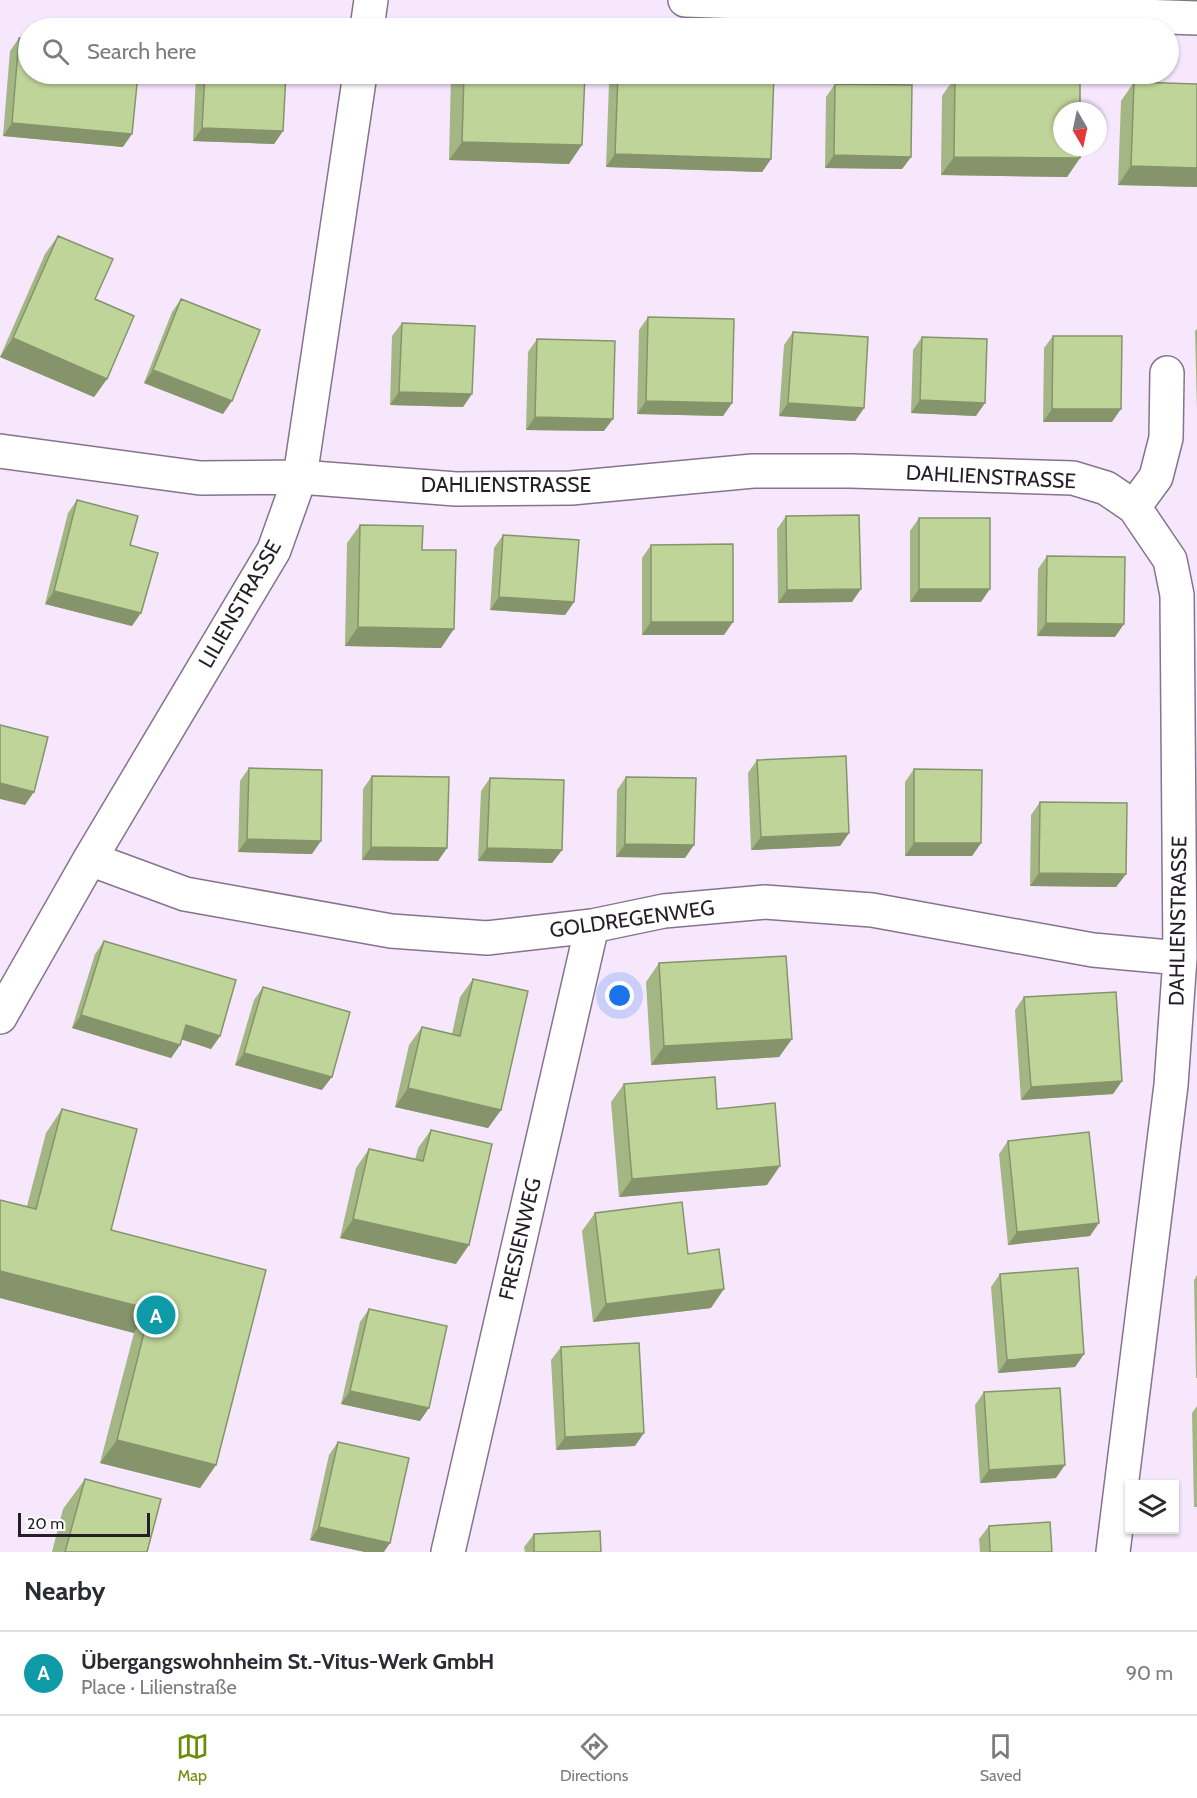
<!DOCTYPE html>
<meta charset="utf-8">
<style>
:root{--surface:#fff;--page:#f7f7f7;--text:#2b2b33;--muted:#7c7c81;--line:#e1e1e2;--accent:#6d8c0a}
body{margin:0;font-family:Cabin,sans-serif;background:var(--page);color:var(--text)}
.controls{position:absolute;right:18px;bottom:18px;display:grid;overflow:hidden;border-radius:0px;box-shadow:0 2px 4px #0004}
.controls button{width:54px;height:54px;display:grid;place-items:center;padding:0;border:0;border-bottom:2px solid var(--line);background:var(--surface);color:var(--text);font:30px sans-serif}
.compass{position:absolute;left:1053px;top:102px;width:54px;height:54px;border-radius:50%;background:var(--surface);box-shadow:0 2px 4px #0004;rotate:171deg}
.scale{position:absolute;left:18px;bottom:15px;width:132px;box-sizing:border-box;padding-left:6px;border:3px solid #251e27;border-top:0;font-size:16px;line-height:21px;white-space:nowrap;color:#251e27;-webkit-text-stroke:4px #fff;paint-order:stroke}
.you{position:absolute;left:620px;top:996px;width:21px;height:21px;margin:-15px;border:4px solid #fff;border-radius:50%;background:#1a73e8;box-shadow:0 0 0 9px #1a73e833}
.badge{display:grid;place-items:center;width:39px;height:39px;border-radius:50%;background:var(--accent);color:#fff;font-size:20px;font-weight:700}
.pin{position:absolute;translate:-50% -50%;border:3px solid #fff;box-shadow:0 2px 6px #0006}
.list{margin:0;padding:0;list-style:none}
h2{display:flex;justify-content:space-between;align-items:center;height:78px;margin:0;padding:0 24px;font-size:26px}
h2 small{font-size:20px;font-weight:400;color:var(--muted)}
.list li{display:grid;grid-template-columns:39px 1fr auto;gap:18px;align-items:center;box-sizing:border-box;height:84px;padding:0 24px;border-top:2px solid var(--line)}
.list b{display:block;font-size:22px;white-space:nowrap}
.list p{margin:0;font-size:20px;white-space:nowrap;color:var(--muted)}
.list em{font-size:20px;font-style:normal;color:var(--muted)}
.icon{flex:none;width:33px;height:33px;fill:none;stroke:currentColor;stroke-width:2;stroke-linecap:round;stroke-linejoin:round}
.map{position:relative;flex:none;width:1197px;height:1552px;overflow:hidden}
.search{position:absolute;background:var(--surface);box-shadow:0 2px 4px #0004;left:18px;right:18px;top:18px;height:66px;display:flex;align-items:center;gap:15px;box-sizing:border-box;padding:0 21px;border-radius:33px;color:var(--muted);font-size:22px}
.sheet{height:162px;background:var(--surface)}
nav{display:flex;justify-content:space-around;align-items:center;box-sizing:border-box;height:84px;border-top:2px solid var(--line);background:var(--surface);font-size:16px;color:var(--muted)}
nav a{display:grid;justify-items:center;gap:3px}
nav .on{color:var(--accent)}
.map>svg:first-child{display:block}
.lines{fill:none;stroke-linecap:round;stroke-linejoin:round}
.minor-casing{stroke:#85748c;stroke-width:36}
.minor{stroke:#fff;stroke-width:33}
.wall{fill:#a4b684}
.shaded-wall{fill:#86946b}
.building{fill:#bfd499;stroke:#86946b;stroke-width:1.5}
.labels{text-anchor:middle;stroke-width:4.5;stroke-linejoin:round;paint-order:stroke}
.street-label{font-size:21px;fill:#251e27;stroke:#fff}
</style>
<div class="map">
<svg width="1197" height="1552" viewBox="0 0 1197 1552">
<rect width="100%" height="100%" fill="#f6e7fd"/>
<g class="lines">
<!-- minor casing -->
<g class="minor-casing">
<path id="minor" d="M685,0l512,18
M367,28l4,-28
M0,451l200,27 100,-1 156,12 115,-1 182,-17h98l222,7 33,10 28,19 36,53 7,35 3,363 -9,127 -58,467
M1134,507l22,-30 10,-39 1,-65
M90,859l95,35 206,37 96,7 105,-12 72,-15 101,-9 107,8 221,40 87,8
M0,1017l90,-158 184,-309 26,-73 60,-403
M448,1552l144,-626"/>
</g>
<!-- minor -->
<use href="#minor" class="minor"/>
</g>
<!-- wall -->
<path class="wall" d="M19,38l104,109 -120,-11 7,-85z
M196,74h90l-3,57 -9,13 -81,-3z
M451,74h134l-16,90 -120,-4z
M615,74h159l-3,85 -9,13 -156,-5 3,-85z
M955,77l125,81 -13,19 -126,-2 1,-79z
M1134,82l63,2v103l-79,-2 3,-84z
M835,84l76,73 -9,12 -77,-1 1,-71z
M58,236l37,63 12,80 -13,18 -94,-40 45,-103z
M181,299l42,115 -79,-31 28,-71z
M648,317l84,86 -9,13 -86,-2 2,-84z
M402,323l61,84 -73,-2 2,-69z
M1197,329v82l-2,-80z
M793,332l71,76 -9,13 -76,-5 5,-71z
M1053,336l59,86h-69l1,-74z
M922,337l54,79 -65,-3 2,-63z
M537,339l67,92 -78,-1 2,-78z
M77,500l55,126 -87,-22 23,-91z
M786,516l66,86 -74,1 -1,-74z
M919,518l62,84h-71v-71z
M360,525l62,25 19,98 -96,-2 2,-103z
M503,535l71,67 -9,13 -75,-5 4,-62z
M651,545l73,90h-82v-77z
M1047,556l68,81 -78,-1 1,-67z
M757,760l92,73 -9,13 -89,4 -3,-77z
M249,768l63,86 -74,-2 2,-71z
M914,769l67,74 -9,13h-67v-74z
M372,776l75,72 -9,13 -76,-1 1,-71z
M626,777l59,81 -69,-1 1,-67z
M490,778l72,72 -10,13 -74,-2 3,-70z
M1040,802l86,72 -10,13 -86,-1 1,-71z
M104,941l116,95 -9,13 -29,-10 -2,6 -9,13 -99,-30 23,-74z
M659,963l133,76 -13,18 -128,8 -5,-83z
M473,979l28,131 -13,18 -93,-21 14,-62 13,-18 30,7 8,-37z
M263,987l59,103 -87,-25 19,-65z
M1024,997l98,84 -9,13 -92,6 -6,-90z
M624,1084l93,25 50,76 -148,12 -8,-95z
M62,1109l49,121 155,40 -50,195 -16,23 -100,-25 34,-130 -134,-35v-98l27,6 19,-73z
M431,1130l25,134 -116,-26 16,-70 13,-19 46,11 3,-12z
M1008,1141l82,95 -82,9 -9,-91z
M595,1213l93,41 23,54 -118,14 -11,-91z
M1000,1274l84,80 -9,13 -77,6 -7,-86z
M1197,1275v103h-1l-2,-98z
M369,1309l51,112 -79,-17 19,-82z
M561,1347l74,99 -79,4 -5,-90z
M984,1392l72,86 -76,5 -5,-78z
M1197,1406v101h-3l-2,-94z
M338,1442l46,110h-19l-55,-12 19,-85z
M85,1479l62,73h-95l11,-43z
M989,1526l63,26h-72l-1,-13z
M534,1534l67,18h-76l-1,-5z"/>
<!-- shaded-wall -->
<path class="shaded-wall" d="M12,123l120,11 -9,13 -120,-11z
M202,128l81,3 -9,13 -81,-3z
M462,142l120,3 -13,19 -120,-4z
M615,154l156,5 -9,13 -156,-5z
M834,155l77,2 -9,12 -77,-1z
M954,157l126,1 -13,19 -126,-2z
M1131,166l66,2v19l-79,-2z
M13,338l94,41 -13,18 -94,-40z
M153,370l79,31 -9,13 -79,-31z
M399,392l73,2 -9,13 -73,-2z
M920,400l65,3 -9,13 -65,-3z
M646,401l86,2 -9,13 -86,-2z
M788,403l76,5 -9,13 -76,-5z
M1052,409h69l-9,13h-69z
M535,417l78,2 -9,12 -78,-1z
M861,589l-9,13 -74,1 9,-13z
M919,589h71l-9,13h-71z
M54,591l87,22 -9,13 -87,-22z
M499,597l75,5 -9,13 -75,-5z
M651,622h82l-9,13h-82z
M1046,623l78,1 -9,13 -78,-1z
M358,627l96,2 -13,19 -96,-2z
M0,783l34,9 -9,13 -25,-6z
M849,833l-9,13 -89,4 10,-13z
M247,839l74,2 -9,13 -74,-2z
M914,843h67l-9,13h-67z
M625,844l69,1 -9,13 -69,-1z
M371,847l76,1 -9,13 -76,-1z
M487,848l75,2 -10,13 -74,-2z
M1039,873l87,1 -10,13 -86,-1z
M81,1015l99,30 -9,13 -99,-30z
M186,1025l34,11 -9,13 -34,-11z
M792,1039l-13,18 -128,8 13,-19z
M244,1053l88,24 -10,13 -87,-25z
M1122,1081l-9,13 -92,6 10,-13z
M408,1088l93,22 -13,18 -93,-21z
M780,1166l-13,19 -148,12 13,-18z
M353,1219l116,26 -13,19 -116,-26z
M1099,1223l-9,13 -82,9 9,-13z
M0,1271l150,38 -16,24 -134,-35z
M724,1289l-13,19 -118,14 13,-18z
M1084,1354l-9,13 -77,6 9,-13z
M350,1391l79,17 -9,13 -79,-17z
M644,1433l-9,13 -79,4 9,-13z
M117,1440l99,25 -16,23 -100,-25z
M1065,1465l-9,13 -76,5 9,-13z
M319,1527l71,16 -6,9h-19l-55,-12z"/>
<!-- building -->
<path class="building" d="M19,38l9,1v35h110l-6,60 -120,-11z
M205,74h81l-3,57 -81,-3z
M464,74h121l-3,71 -120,-3z
M618,74h156l-3,85 -156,-5z
M955,77l125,2v32h-18v36h18v11l-126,-1z
M1134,82l63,2v84l-66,-2z
M835,84l77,1 -1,72 -77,-2z
M58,236l55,23 -18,40 39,17 -27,63 -94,-41z
M181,299l79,31 -28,71 -79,-31z
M648,317l86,2 -2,84 -86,-2z
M402,323l73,3 -3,68 -73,-2z
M793,332l75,5 -4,71 -76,-5z
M1053,336h69l-1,73h-69z
M922,337l65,2 -2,64 -65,-3z
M537,339l78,2 -2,78 -78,-2z
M77,500l61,16 -8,29 28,8 -17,60 -87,-22z
M859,515l2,74 -74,1 -1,-74z
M919,518h71v71h-71z
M360,525l63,1 -1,24h34l-2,79 -96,-2z
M503,535l76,5 -5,62 -75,-5z
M733,544v78h-82v-77z
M1047,556l78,1 -1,67 -78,-1z
M0,725l48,12 -14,55 -34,-9z
M846,756l3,77 -88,4 -4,-77z
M249,768l73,2 -1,71 -74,-2z
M914,769l68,1 -1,73h-67z
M372,776l77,1 -2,71 -76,-1z
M626,777l70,1 -2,67 -69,-1z
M490,778l74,2 -2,70 -75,-2z
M1040,802l87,1 -1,71 -87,-1z
M104,941l132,39 -16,56 -34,-11 -6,20 -99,-30z
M786,956l6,83 -128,7 -5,-83z
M473,979l55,12 -27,119 -93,-22 14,-61 38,9z
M263,987l87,25 -18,65 -88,-24z
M1116,992l6,89 -91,6 -7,-90z
M715,1077l2,32 58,-6 5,63 -148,13 -8,-95z
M62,1109l75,20 -26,101 155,40 -50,195 -99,-25 33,-131 -150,-38v-71l36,9z
M431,1130l61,14 -23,101 -116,-26 16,-70 54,12z
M1089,1132l10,91 -82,9 -9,-91z
M682,1202l6,52 31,-5 5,40 -118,15 -11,-91z
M1078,1268l6,86 -77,6 -7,-86z
M369,1309l78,17 -18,82 -79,-17z
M639,1343l5,90 -79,4 -4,-90z
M1060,1388l5,77 -76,5 -5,-78z
M338,1442l71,16 -19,85 -71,-16z
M85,1479l76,20 -14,53h-82z
M1050,1522l2,30h-62l-1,-26z
M600,1531l1,21h-67v-18z"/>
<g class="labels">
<!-- street labels -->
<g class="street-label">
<text transform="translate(991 477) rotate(3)" y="7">DAHLIENSTRASSE</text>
<text x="506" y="492">DAHLIENSTRASSE</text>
<text transform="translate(240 604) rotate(-60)" y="7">LILIENSTRASSE</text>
<text transform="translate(632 919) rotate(-8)" y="7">GOLDREGENWEG</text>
<text transform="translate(1178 921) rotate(-89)" y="7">DAHLIENSTRASSE</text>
<text transform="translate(520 1239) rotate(-77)" y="7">FRESIENWEG</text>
</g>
</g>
</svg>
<div class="controls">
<button><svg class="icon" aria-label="layers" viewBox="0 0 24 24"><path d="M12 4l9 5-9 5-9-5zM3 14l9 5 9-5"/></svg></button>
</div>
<svg class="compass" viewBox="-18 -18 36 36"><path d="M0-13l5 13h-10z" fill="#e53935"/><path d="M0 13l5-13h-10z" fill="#7c7c81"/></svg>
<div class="scale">20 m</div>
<div class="you"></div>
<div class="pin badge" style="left:156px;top:1315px;background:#0f9aa8">A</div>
<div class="search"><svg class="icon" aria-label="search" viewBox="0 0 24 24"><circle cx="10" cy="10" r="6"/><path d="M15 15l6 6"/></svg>Search here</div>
</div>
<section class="sheet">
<h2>Nearby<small></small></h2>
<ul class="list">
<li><span class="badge" style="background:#0f9aa8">A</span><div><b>Übergangswohnheim St.-Vitus-Werk GmbH</b><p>Place · Lilienstraße</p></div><em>90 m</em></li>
</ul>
</section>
<nav>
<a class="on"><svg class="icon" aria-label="map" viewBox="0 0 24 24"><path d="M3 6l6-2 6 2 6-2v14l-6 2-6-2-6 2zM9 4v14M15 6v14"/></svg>Map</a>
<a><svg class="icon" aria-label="directions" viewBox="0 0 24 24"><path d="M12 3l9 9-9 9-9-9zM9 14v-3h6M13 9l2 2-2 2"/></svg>Directions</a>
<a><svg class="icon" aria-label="saved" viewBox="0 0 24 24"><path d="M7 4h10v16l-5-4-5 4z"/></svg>Saved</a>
</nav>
